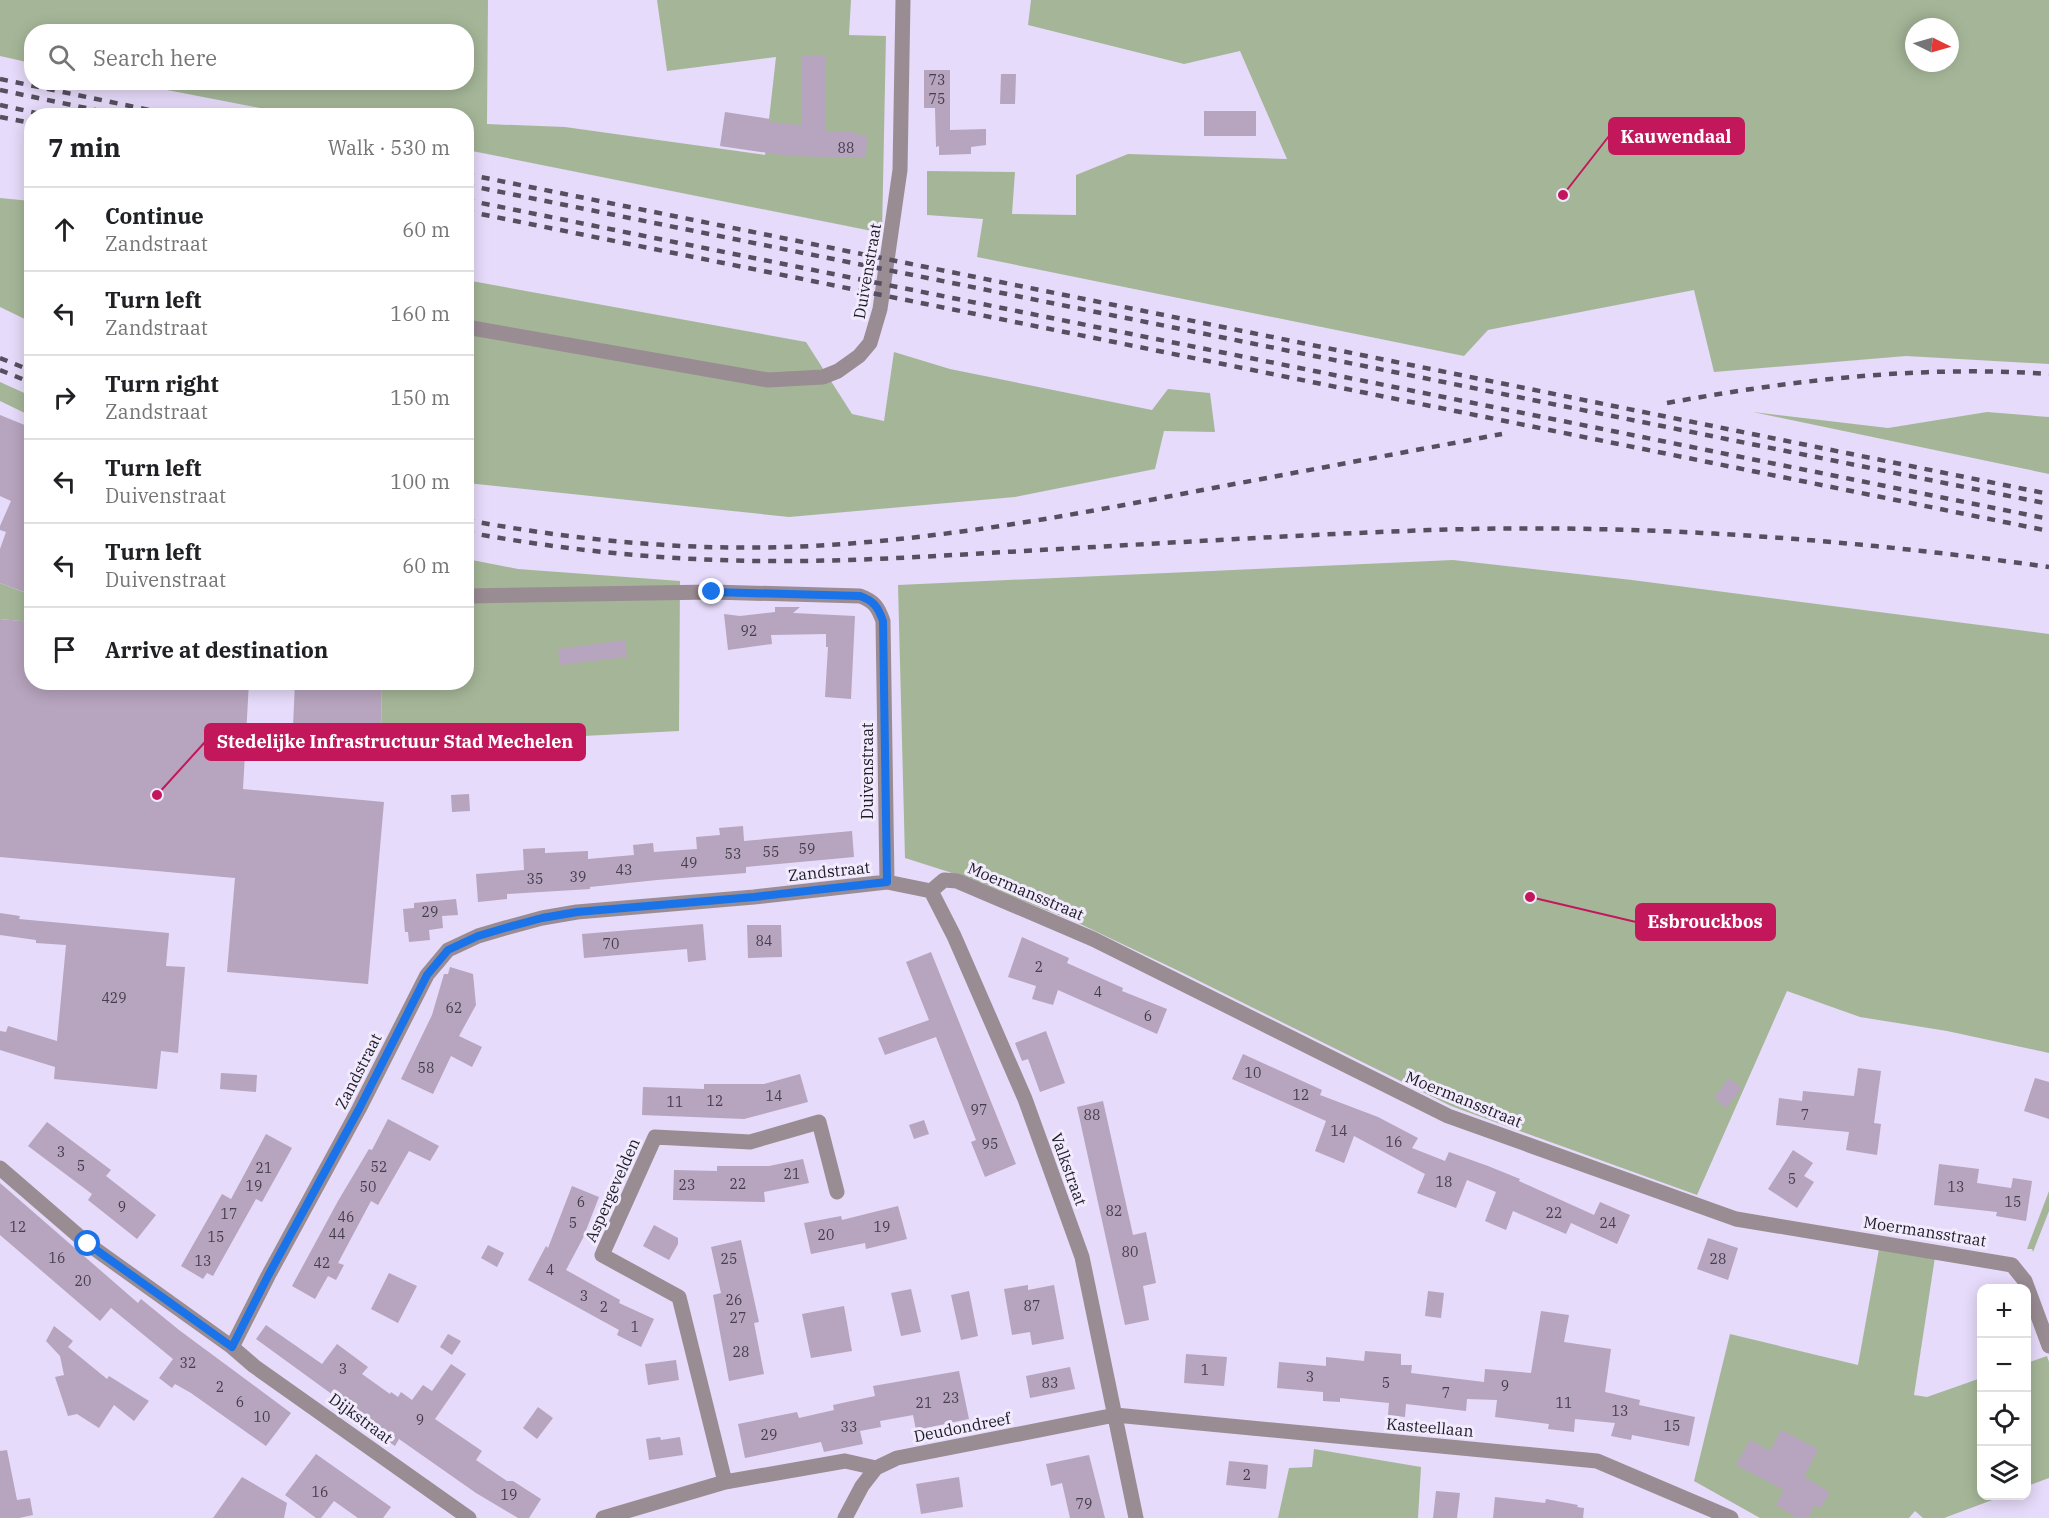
<!DOCTYPE html>
<meta charset="utf-8">
<style>
:root{--surface:#fff;--page:#f2f2f2;--text:#202124;--muted:#757577;--line:#e0e0e0}
body{margin:0;font-family:"IBM Plex Serif",serif;background:var(--page);color:var(--text)}
.controls{position:absolute;right:18px;bottom:18px;display:grid;overflow:hidden;border-radius:12px;box-shadow:0 3px 15px #0003}
.controls button{width:54px;height:54px;display:grid;place-items:center;padding:0;border:0;border-bottom:2px solid var(--line);background:var(--surface);color:var(--text);font:30px sans-serif}
.compass{position:absolute;left:1905px;top:18px;width:54px;height:54px;border-radius:50%;background:var(--surface);box-shadow:0 3px 15px #0003;rotate:95deg}
.stop{position:absolute;width:18px;height:18px;margin:-14px;border:4px solid #1a73e8;border-radius:50%;background:#fff}
.stop.end{background:#1a73e8;border-color:#fff;box-shadow:0 2px 6px #0008}
.list{margin:0;padding:0;list-style:none}
h2{display:flex;justify-content:space-between;align-items:center;height:78px;margin:0;padding:0 24px;font-size:26px}
h2 small{font-size:20px;font-weight:400;color:var(--muted)}
.list li{display:grid;grid-template-columns:39px 1fr auto;gap:18px;align-items:center;box-sizing:border-box;height:84px;padding:0 24px;border-top:2px solid var(--line)}
.list b{display:block;font-size:22px;white-space:nowrap}
.list p{margin:0;font-size:20px;white-space:nowrap;color:var(--muted)}
.list em{font-size:20px;font-style:normal;color:var(--muted)}
.icon{flex:none;width:33px;height:33px;fill:none;stroke:currentColor;stroke-width:2;stroke-linecap:round;stroke-linejoin:round}
.map{position:relative;flex:none;width:2049px;height:1518px;overflow:hidden}
.search{position:absolute;background:var(--surface);box-shadow:0 3px 15px #0003;left:24px;top:24px;width:450px;height:66px;display:flex;align-items:center;gap:15px;box-sizing:border-box;padding:0 21px;border-radius:24px;color:var(--muted);font-size:22px}
.panel{position:absolute;background:var(--surface);box-shadow:0 3px 15px #0003;left:24px;top:108px;width:450px;height:582px;border-radius:24px}
.map>svg:first-child{display:block}
.green{fill:#a5b698;fill-rule:evenodd}
.building{fill:#b7a4be}
.lines{fill:none;stroke-linecap:round;stroke-linejoin:round}
.minor{stroke:#998c93;stroke-width:15}
.rail{stroke:#554f5f;stroke-width:4.5;stroke-dasharray:8 8;stroke-linecap:butt}
.route{stroke:#1a73e8;stroke-width:8}
.labels{text-anchor:middle;stroke-width:6;stroke-linejoin:round;paint-order:stroke}
.number-label{font-size:14px;fill:#453d4c}
.street-label{font-size:16px;fill:#1f1b26;stroke:#f1ebfd}
.leader{fill:none;stroke:#c2185b;stroke-width:2}
.callout-dot{fill:#c2185b;stroke:#f1ebfd;stroke-width:2}
.callout{fill:#c2185b;stroke:#c2185b;stroke-width:2}
.callout-label{font-size:18px;text-anchor:middle;font-weight:bold;fill:#fff}
</style>
<div class="map">
<svg width="2049" height="1518" viewBox="0 0 2049 1518">
<rect width="100%" height="100%" fill="#e6dbfa"/>
<!-- green -->
<path class="green" d="M0,0h488l-1,124 78,3 200,28 11,-98 -109,14 -10,-71h194l-2,35 37,1 -4,197 -415,-83 -1,-34 -170,-1 -165,-32 335,-1v-50h-434l-1,31 -31,-7z
M1031,0h1018v364l-143,-8 -192,16 -20,-82 -206,40 -24,26 -487,-99 6,-38 -56,-4v-44l88,1 -3,42 64,1v-40l52,-21 159,5 -47,-108 -56,13 -156,-39zM1914,27h36v36h-36z
M0,198l31,3v121l-31,-15z
M466,280l340,62 46,72 32,7 10,-69 56,17 202,41 16,-21 42,4 5,39 -51,-1 -9,38 -140,28 -226,20 -322,-34z
M0,382l31,14v20l-31,-15z
M1753,412l135,16 99,-16 62,5v57z
M467,559l51,10 162,12 -1,150 -269,14 -28,-11 -1,-51 85,-1z
M1453,560l179,20 417,54v419l-102,-22 -87,-14 -73,-26 -90,204 -246,-89 -268,-133 -109,-52 -125,-49 -44,-14 -7,-273z
M0,583l31,12v27l-31,-3z
M2049,1191v20l-16,41 -1,-3h-5z
M1879,1249l56,8 -21,138 13,2 54,-19 1,118h21l-59,22h-21l-8,-7 -6,7h-149l-66,-37 36,-147 128,31z
M2047,1356l2,6v116l-22,8v-123z
M1314,1449l107,18 -3,51h-140l11,-50 23,-1z"/>
<!-- building -->
<path class="building" d="M801,55h24v76l29,1v2l13,1 -1,23 -77,-2 -69,-10 5,-34 45,7 -1,3 32,3z
M924,70h26v60l36,-1v16l-15,2v7l-32,1v-9l-3,1 -1,-39h-11z
M1001,74h15l-1,30h-15z
M1204,111h52v25h-52z
M0,415l32,13v167l-32,-12v-34l6,-17 -6,-2v-4l11,-25 -11,-5z
M775,607h25l-7,6 62,3 -4,83 -26,-2 3,-50h-2v-13l-55,1 1,9 -44,6 -4,-36 16,2 35,-4z
M0,619l32,3v60h217l-6,107 141,13 -16,182 -141,-12 8,-94 -235,-21z
M625,640l2,17 -67,8 -2,-16z
M295,682h86l1,52 -89,-7z
M469,794l1,17 -18,1 -1,-17z
M743,826l1,15 108,-10 2,26 -108,10v6l-89,7 -67,7v2l-83,5v5l-29,3 -2,-28 48,-4 -1,-21 22,-1v5l43,-2v8l46,-4 -1,-10 20,-2 1,9 43,-3 -1,-12 24,-2 -1,-7z
M456,899l2,16 -16,1 1,12 -14,2 1,10 -21,2 -1,-10h-3l-2,-23 11,-1v-5z
M0,913l20,3 -1,3 150,14 -3,33 19,1 -7,86 -17,-2 -4,38 -103,-10 1,-12 -55,-17v-19l6,1 2,-6 49,15 9,-96 -30,-2v-3l-36,-5z
M703,924l3,36 -18,2 -1,-13 -103,9 -2,-24z
M747,925h34l1,32 -34,1z
M1022,937l47,21 -2,5 56,25 -1,3 45,18 -10,25 -99,-44 -5,15 -21,-6 4,-13 -28,-9z
M931,952l85,212 -31,13 -14,-35 5,-2 -40,-103 -51,18 -7,-17 51,-18 -23,-58z
M450,967l23,7 3,31 -17,31 23,11 -10,20 -21,-11 -18,38 -32,-15 31,-64 12,-41h4z
M1046,1031l19,52 -25,9 -12,-33 -6,2 -7,-18z
M1243,1054l79,36 -2,5 58,22 40,21 -6,10 33,13 4,-9 39,14 32,13 -1,2 75,34 6,-13 30,13 -13,29 -46,-21 -5,11 -53,-23 -7,19 -21,-9 11,-29 -29,-12 -11,28 -39,-15 8,-19 -71,-38 -10,27 -29,-12 11,-30 -94,-42z
M1858,1068l23,3 -7,52 7,1 -4,31 -31,-5 3,-18 -73,-7 3,-27 23,3 1,-10 51,5z
M221,1073l36,2 -1,17 -36,-3z
M800,1074l8,28 -64,17 -102,-4 1,-28 61,2v-5h60z
M1729,1078l13,10 -16,20 -12,-10z
M2035,1078l14,4v37l-25,-8z
M1103,1101l30,134 13,-3 10,51 -13,3 6,34 -24,5 -48,-218z
M388,1119l51,27 -9,15 -21,-10 -31,54 -7,-4 -33,62 6,2 -8,15 -8,-4 -13,23 -23,-13 46,-85 31,-52 3,1z
M924,1120l5,14 -15,5 -5,-14z
M47,1122l64,48 -5,6 50,39 -19,24 -49,-39 4,-6 -64,-48z
M266,1134l26,14 -30,54 -6,-3 -43,77 -6,-3 -4,6 -22,-13 41,-72 9,5z
M1793,1150l20,13 -9,13 10,6 -17,26 -29,-19z
M803,1159l6,24 -45,9 1,10 -92,-2 1,-30 43,1v-5h52z
M1939,1164l40,5 -2,14 34,5 2,-10 19,3 -6,40 -30,-5 1,-4 -63,-7z
M0,1183l138,120 3,-4 38,31 112,83 -25,33 -75,-53 -16,-9 -3,4 -13,-10 14,-19 -62,-51 -11,13 -100,-86z
M572,1186l27,11 -16,41 -17,32 54,30 -1,3 35,16 -13,28 -24,-12 2,-5 -91,-50 18,-34 2,2z
M898,1206l9,33 -41,10 -1,-6 -54,11 -7,-31 37,-7 1,4z
M654,1225l24,13v6l-9,16 -26,-14z
M1708,1238l30,10 -10,32 -31,-11z
M741,1240l18,82 -5,1 10,51 -35,7 -16,-86 8,-2 -10,-46z
M488,1245l16,8 -7,14 -16,-9z
M389,1273l28,13 -19,37 -27,-14z
M1028,1285v5l26,-5 10,54 -32,6 -2,-13 -18,3 -8,-46z
M911,1289l10,43 -20,4 -10,-43z
M969,1291l9,45 -17,4 -10,-45z
M1428,1291l16,2 -3,25 -16,-2z
M844,1306l8,45 -41,7 -9,-44z
M1541,1311l28,4 -5,27 47,7 -6,43 35,8 -1,5 56,12 -6,29 -57,-11 -1,5 -20,-4 4,-13 -40,-4 -1,13 -26,-3 1,-5 -54,-7 2,-17 -30,-1 -1,12 -60,-7 -1,13 -17,-2 1,-12 -49,-5v4l-17,-1v-9l-46,-4 2,-26 47,4v-9l38,4 1,-10 36,3v11h11l-1,8 73,9 1,-13 46,4z
M266,1325l56,39 15,-20 31,23 -6,7 28,20 1,-2 7,5 3,-5 11,8 11,-15 9,6 19,-27 15,10 -31,45 47,32 -6,9 31,21h6l28,18 -12,19h-11l-42,-25 -77,-54 -4,7 -55,-37 4,-6 -88,-64z
M54,1326l19,15 -5,6 39,32 2,-3 40,25 -15,20 -20,-16 -15,23 -22,-14 -9,2 -13,-39 9,-2 -4,-19 -14,-15z
M448,1334l13,7 -9,14 -12,-8z
M1186,1354l41,3 -3,29 -40,-3z
M676,1360l3,20 -31,5 -3,-21z
M1070,1367l5,22 -45,9 -4,-22z
M959,1371l10,48 -53,11 -3,-15 -33,6 1,6 -21,4 3,13 -39,8 -3,-10 -76,16 -7,-34 59,-12 2,6 35,-8 -1,-5 42,-9 -2,-10z
M538,1407l15,11 -16,21 -14,-11z
M1781,1430l37,19 -14,28 26,15 -9,16 -6,-3 -7,13h-11l-21,-13 8,-15 -48,-25 14,-25 20,11z
M660,1437l1,3 19,-3 3,18 -34,5 -3,-21z
M7,1450l10,50 13,-2 3,17 -14,3h-19v-67z
M316,1454l75,53 -8,11h-25l-24,-17 -13,17h-5l-31,-23z
M1089,1455l16,63h-35l-8,-35 -11,3 -5,-22z
M1229,1461l39,4 -2,24 -40,-4z
M242,1477l45,26 -3,15h-71z
M959,1477l4,30 -42,7 -5,-30z
M1436,1491l24,2 -3,25h-24z
M1495,1497l50,6 1,-4 32,6 -1,2 7,1 -1,10h-90z"/>
<g class="lines">
<!-- minor -->
<path class="minor" d="M466,327l302,53 55,-3 15,-6 21,-15 11,-13 10,-34 20,-139 3,-170
M466,596l246,-4 148,4c14,5 18,11 23,25l4,261
M931,891l13,-11 13,1 136,58 355,177 288,103 276,46 13,16 24,65
M0,1168l88,76 144,103 22,19 215,152
M232,1347l36,-71 91,-167 68,-134 21,-25 30,-14 27,-8 37,-10 35,-6 177,-15 133,-15 44,9 23,45 71,163 57,158 54,261
M725,1482l-46,-185 -77,-42 53,-118 95,5 69,-20 18,70
M603,1518l122,-36 120,-21 31,7
M845,1518l17,-32 14,-18 21,-10 218,-43 482,46 134,57"/>
<!-- rail -->
<path class="rail" d="M0,79l178,37
M0,90l124,26
M0,105l50,11
M0,117l32,6
M466,174l1583,320
M466,185l1583,319
M466,200l1583,319
M466,211l1583,320
M0,358l32,13
M0,370l32,13
M1667,403c126,-23 254,-38 382,-29
M466,520c114,21 230,32 346,26 130,-7 257,-30 385,-55 102,-19 203,-38 305,-57
M466,532c97,18 195,28 294,29 87,1 175,-5 263,-10 127,-7 254,-15 382,-20 215,-9 431,6 644,36"/>
</g>
<g class="lines">
<!-- route -->
<path class="route" d="M88,1244l144,103 36,-71 91,-167 68,-134 21,-25 30,-14 27,-8 37,-10 35,-6 177,-15 133,-15 -4,-261c-5,-14 -9,-20 -23,-25l-148,-4"/>
</g>
<g class="labels">
<!-- number labels -->
<g class="number-label">
<text x="937" y="85">73</text>
<text x="937" y="104">75</text>
<text x="846" y="153">88</text>
<text x="749" y="636">92</text>
<text x="807" y="854">59</text>
<text x="771" y="857">55</text>
<text x="733" y="859">53</text>
<text x="689" y="868">49</text>
<text x="624" y="875">43</text>
<text x="578" y="882">39</text>
<text x="535" y="884">35</text>
<text x="430" y="917">29</text>
<text x="764" y="946">84</text>
<text x="611" y="949">70</text>
<text x="1039" y="972">2</text>
<text x="1098" y="997">4</text>
<text x="114" y="1003">429</text>
<text x="454" y="1013">62</text>
<text x="1148" y="1021">6</text>
<text x="426" y="1073">58</text>
<text x="1253" y="1078">10</text>
<text x="1301" y="1100">12</text>
<text x="774" y="1101">14</text>
<text x="715" y="1106">12</text>
<text x="675" y="1107">11</text>
<text x="979" y="1115">97</text>
<text x="1092" y="1120">88</text>
<text x="1805" y="1120">7</text>
<text x="1339" y="1136">14</text>
<text x="1394" y="1147">16</text>
<text x="990" y="1149">95</text>
<text x="61" y="1157">3</text>
<text x="81" y="1171">5</text>
<text x="379" y="1172">52</text>
<text x="264" y="1173">21</text>
<text x="792" y="1179">21</text>
<text x="1792" y="1184">5</text>
<text x="1444" y="1187">18</text>
<text x="738" y="1189">22</text>
<text x="687" y="1190">23</text>
<text x="254" y="1191">19</text>
<text x="368" y="1192">50</text>
<text x="1956" y="1192">13</text>
<text x="581" y="1207">6</text>
<text x="2013" y="1207">15</text>
<text x="122" y="1212">9</text>
<text x="1114" y="1216">82</text>
<text x="1554" y="1218">22</text>
<text x="229" y="1219">17</text>
<text x="346" y="1222">46</text>
<text x="573" y="1228">5</text>
<text x="1608" y="1228">24</text>
<text x="18" y="1232">12</text>
<text x="882" y="1232">19</text>
<text x="337" y="1239">44</text>
<text x="826" y="1240">20</text>
<text x="216" y="1242">15</text>
<text x="1130" y="1257">80</text>
<text x="57" y="1263">16</text>
<text x="729" y="1264">25</text>
<text x="1718" y="1264">28</text>
<text x="203" y="1266">13</text>
<text x="322" y="1268">42</text>
<text x="550" y="1275">4</text>
<text x="83" y="1286">20</text>
<text x="584" y="1301">3</text>
<text x="734" y="1305">26</text>
<text x="1032" y="1311">87</text>
<text x="604" y="1312">2</text>
<text x="738" y="1323">27</text>
<text x="635" y="1332">1</text>
<text x="741" y="1357">28</text>
<text x="188" y="1368">32</text>
<text x="343" y="1374">3</text>
<text x="1205" y="1375">1</text>
<text x="1310" y="1382">3</text>
<text x="1050" y="1388">83</text>
<text x="1386" y="1388">5</text>
<text x="1505" y="1391">9</text>
<text x="220" y="1392">2</text>
<text x="1446" y="1398">7</text>
<text x="951" y="1403">23</text>
<text x="240" y="1407">6</text>
<text x="924" y="1408">21</text>
<text x="1564" y="1408">11</text>
<text x="1620" y="1416">13</text>
<text x="262" y="1422">10</text>
<text x="420" y="1425">9</text>
<text x="1672" y="1431">15</text>
<text x="849" y="1432">33</text>
<text x="769" y="1440">29</text>
<text x="1247" y="1480">2</text>
<text x="320" y="1497">16</text>
<text x="509" y="1500">19</text>
<text x="1084" y="1509">79</text>
</g>
<!-- street labels -->
<g class="street-label">
<text transform="translate(867 271) rotate(-80)" y="6">Duivenstraat</text>
<text transform="translate(867 771) rotate(-90)" y="6">Duivenstraat</text>
<text transform="translate(829 871) rotate(-6)" y="6">Zandstraat</text>
<text transform="translate(1026 891) rotate(23)" y="6">Moermansstraat</text>
<text transform="translate(358 1071) rotate(-63)" y="6">Zandstraat</text>
<text transform="translate(1464 1099) rotate(22)" y="6">Moermansstraat</text>
<text transform="translate(1069 1169) rotate(70)" y="6">Valkstraat</text>
<text transform="translate(612 1190) rotate(-66)" y="6">Aspergevelden</text>
<text transform="translate(1925 1231) rotate(9)" y="6">Moermansstraat</text>
<text transform="translate(361 1418) rotate(36)" y="6">Dijkstraat</text>
<text transform="translate(962 1427) rotate(-11)" y="6">Deudondreef</text>
<text transform="translate(1430 1427) rotate(5)" y="6">Kasteellaan</text>
</g>
</g>
<!-- callouts -->
<path class="leader" d="M1563 195L1609 136M157 795L205 742M1530 897L1636 922"/>
<g class="callout-dot">
<circle cx="1563" cy="195" r="6"/>
<circle cx="157" cy="795" r="6"/>
<circle cx="1530" cy="897" r="6"/>
</g>
<g class="callout">
<rect x="1609" y="118" width="135" height="36" rx="6"/>
<rect x="205" y="724" width="380" height="36" rx="6"/>
<rect x="1636" y="904" width="139" height="36" rx="6"/>
</g>
<g class="callout-label">
<text x="1676" y="143">Kauwendaal</text>
<text x="395" y="748">Stedelijke Infrastructuur Stad Mechelen</text>
<text x="1705" y="928">Esbrouckbos</text>
</g>
</svg>
<div class="controls">
<button>+</button>
<button>−</button>
<button><svg class="icon" aria-label="locate" viewBox="0 0 24 24"><circle cx="12" cy="12" r="6"/><path d="M12 2v4M12 18v4M2 12h4M18 12h4"/></svg></button>
<button><svg class="icon" aria-label="layers" viewBox="0 0 24 24"><path d="M12 4l9 5-9 5-9-5zM3 14l9 5 9-5"/></svg></button>
</div>
<svg class="compass" viewBox="-18 -18 36 36"><path d="M0-13l5 13h-10z" fill="#e53935"/><path d="M0 13l5-13h-10z" fill="#757577"/></svg>
<div class="stop" style="left:88px;top:1244px"></div>
<div class="stop end" style="left:712px;top:592px"></div>
<div class="search"><svg class="icon" aria-label="search" viewBox="0 0 24 24"><circle cx="10" cy="10" r="6"/><path d="M15 15l6 6"/></svg>Search here</div>
<section class="panel">
<h2>7 min<small>Walk · 530 m</small></h2>
<ul class="list">
<li><svg class="icon" aria-label="ahead" viewBox="0 0 24 24"><path d="M12 20V5M6 11l6-6 6 6"/></svg><div><b>Continue</b><p>Zandstraat</p></div><em>60 m</em></li>
<li><svg class="icon" aria-label="left" viewBox="0 0 24 24"><path d="M17 20v-9H6M10 6l-5 5 5 5"/></svg><div><b>Turn left</b><p>Zandstraat</p></div><em>160 m</em></li>
<li><svg class="icon" aria-label="right" viewBox="0 0 24 24"><path d="M7 20v-9h11M14 6l5 5-5 5"/></svg><div><b>Turn right</b><p>Zandstraat</p></div><em>150 m</em></li>
<li><svg class="icon" aria-label="left" viewBox="0 0 24 24"><path d="M17 20v-9H6M10 6l-5 5 5 5"/></svg><div><b>Turn left</b><p>Duivenstraat</p></div><em>100 m</em></li>
<li><svg class="icon" aria-label="left" viewBox="0 0 24 24"><path d="M17 20v-9H6M10 6l-5 5 5 5"/></svg><div><b>Turn left</b><p>Duivenstraat</p></div><em>60 m</em></li>
<li><svg class="icon" aria-label="arrive" viewBox="0 0 24 24"><path d="M6 21V4h12l-3 4 3 4H6"/></svg><div><b>Arrive at destination</b></div></li>
</ul>
</section>
</div>
